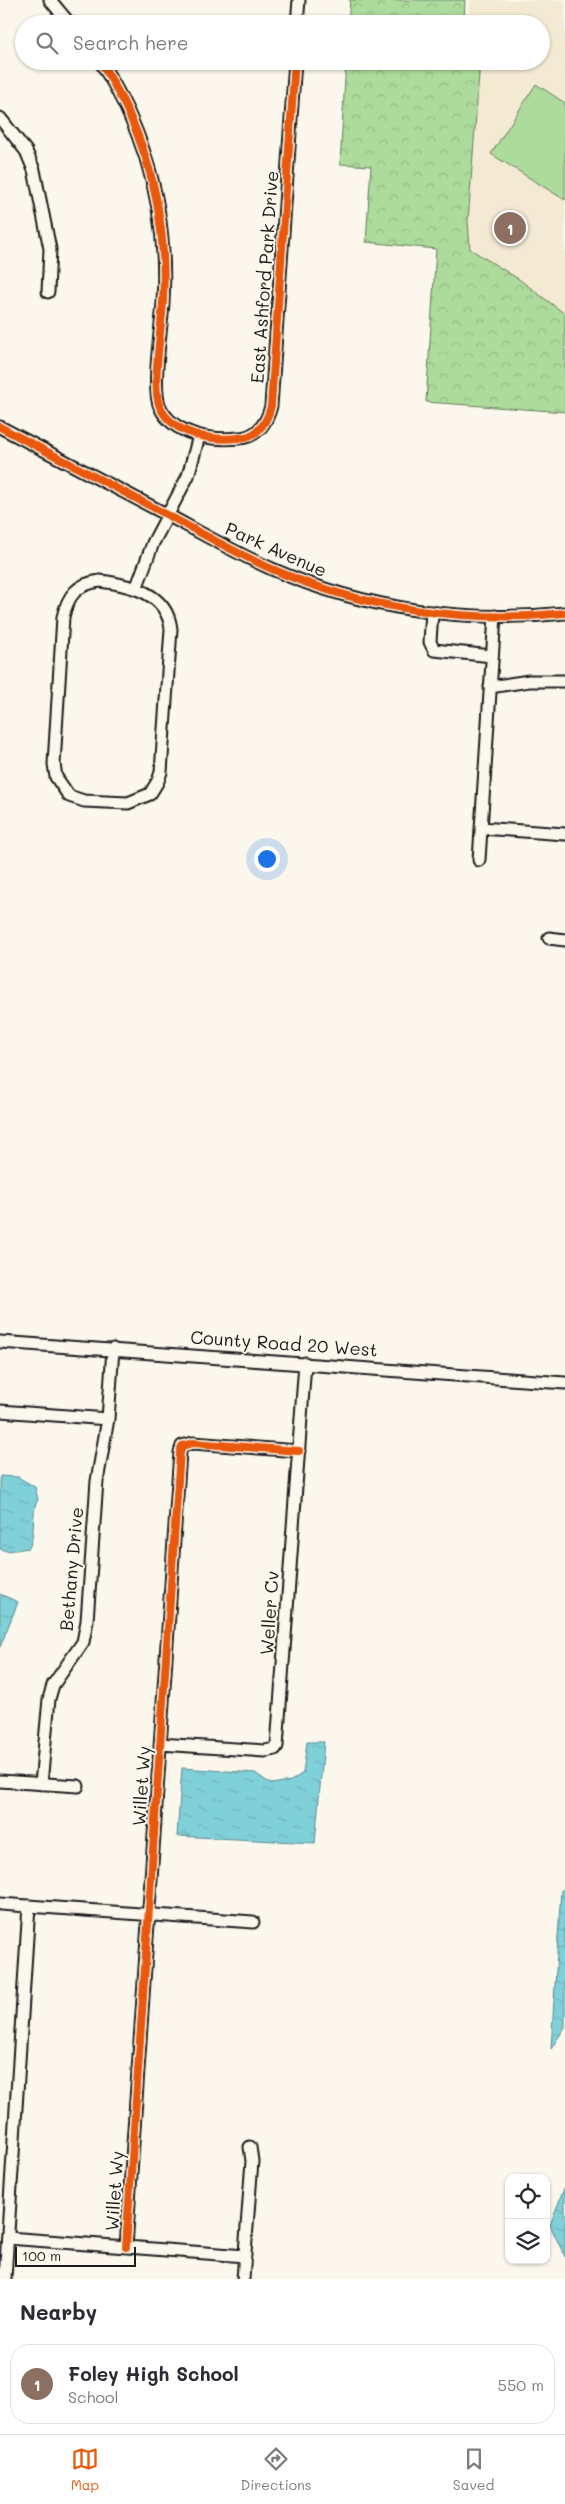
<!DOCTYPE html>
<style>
:root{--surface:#fff;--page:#f7f7f7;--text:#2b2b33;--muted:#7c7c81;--line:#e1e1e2;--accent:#ea580c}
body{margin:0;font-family:Mali,sans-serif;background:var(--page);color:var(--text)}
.controls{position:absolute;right:15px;bottom:15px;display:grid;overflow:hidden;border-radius:10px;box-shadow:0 1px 4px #0004}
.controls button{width:45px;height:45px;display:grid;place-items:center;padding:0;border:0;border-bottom:1px solid var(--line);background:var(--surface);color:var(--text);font:25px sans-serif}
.scale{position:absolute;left:15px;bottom:12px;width:121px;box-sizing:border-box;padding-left:5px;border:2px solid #1c1c1c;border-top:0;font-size:14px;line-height:18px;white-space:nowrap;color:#1c1c1c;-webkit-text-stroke:4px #fbf7ec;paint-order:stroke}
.you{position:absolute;left:266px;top:858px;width:18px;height:18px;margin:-12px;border:4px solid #fff;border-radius:50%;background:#1a73e8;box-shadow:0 0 0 8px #1a73e833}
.badge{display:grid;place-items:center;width:32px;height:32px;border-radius:50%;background:var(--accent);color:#fff;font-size:16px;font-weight:700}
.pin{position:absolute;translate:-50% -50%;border:2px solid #fff;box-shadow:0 1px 5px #0006}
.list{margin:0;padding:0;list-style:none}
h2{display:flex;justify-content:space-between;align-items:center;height:65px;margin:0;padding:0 20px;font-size:21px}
h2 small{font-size:16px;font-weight:400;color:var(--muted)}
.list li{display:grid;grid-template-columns:32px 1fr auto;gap:15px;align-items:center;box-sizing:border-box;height:80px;margin:0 10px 10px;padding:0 10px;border:1px solid var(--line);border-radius:20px}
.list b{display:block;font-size:19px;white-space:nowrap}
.list p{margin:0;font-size:16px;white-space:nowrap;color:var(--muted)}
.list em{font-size:16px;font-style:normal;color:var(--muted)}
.icon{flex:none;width:28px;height:28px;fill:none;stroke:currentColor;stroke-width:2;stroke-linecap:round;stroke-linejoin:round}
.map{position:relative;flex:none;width:565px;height:2279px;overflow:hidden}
.search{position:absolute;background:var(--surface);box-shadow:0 1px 4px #0004;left:15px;right:15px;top:15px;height:55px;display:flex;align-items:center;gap:12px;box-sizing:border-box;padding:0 18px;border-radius:28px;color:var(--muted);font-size:19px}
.sheet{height:155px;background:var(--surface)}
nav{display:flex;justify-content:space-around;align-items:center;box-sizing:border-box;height:70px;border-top:1px solid var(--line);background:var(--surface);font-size:14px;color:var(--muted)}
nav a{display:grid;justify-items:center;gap:2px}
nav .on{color:var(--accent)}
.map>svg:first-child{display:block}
.built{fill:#f4e9d3}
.forest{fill:url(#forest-crowns);stroke:#647c5c}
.pitch{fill:#acdb9b;stroke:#647c5c}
.water{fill:url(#water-ripples);stroke:#58888e}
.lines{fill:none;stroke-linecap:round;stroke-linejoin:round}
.minor-casing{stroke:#1c1c1c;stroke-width:15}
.minor{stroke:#fbf7ec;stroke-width:11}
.cycleway-casing{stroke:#fbf7ec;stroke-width:11}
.cycleway{stroke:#e8590c;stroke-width:8}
.labels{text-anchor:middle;stroke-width:4;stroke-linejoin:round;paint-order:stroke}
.street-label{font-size:18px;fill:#1c1c1c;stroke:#fbf7ec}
</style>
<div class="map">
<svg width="565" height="2279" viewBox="0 0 565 2279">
<defs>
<pattern id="forest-crowns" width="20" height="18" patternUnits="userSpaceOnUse" patternTransform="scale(1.25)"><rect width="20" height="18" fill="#acdb9b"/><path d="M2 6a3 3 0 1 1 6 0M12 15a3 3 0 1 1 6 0" fill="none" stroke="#93bb85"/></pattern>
<pattern id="water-ripples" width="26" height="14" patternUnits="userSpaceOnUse" patternTransform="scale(1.25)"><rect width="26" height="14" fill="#80d0da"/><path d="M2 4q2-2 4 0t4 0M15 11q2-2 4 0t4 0" fill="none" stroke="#6eb2ba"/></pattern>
</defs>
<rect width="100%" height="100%" fill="#fbf7ec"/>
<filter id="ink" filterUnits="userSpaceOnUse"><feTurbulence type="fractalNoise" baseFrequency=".02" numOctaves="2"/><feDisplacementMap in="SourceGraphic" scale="10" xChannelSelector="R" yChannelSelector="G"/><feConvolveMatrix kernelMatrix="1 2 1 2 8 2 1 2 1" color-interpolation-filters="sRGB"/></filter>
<g filter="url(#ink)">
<!-- built -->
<path class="built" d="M470,0h95v401l-122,-6 23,-334h75v-37h-72z"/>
<!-- forest -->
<path class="forest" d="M350,0h115l-1,24h-116z
M346,61h134l-12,160 2,28 50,31 45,34v98l-139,-10 10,-153 -70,-7 5,-76 -31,-2z"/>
<!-- pitch -->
<path class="pitch" d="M536,84l29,19v97l-74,-46z"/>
<!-- water -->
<path class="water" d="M0,1476l18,1 17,10 3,13c-7,8 -2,33 -9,48l-22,3 -7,-2z
M0,1594l18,8 -18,45z
M307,1742h17l-9,101 -138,-7 5,-68 73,5 16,11 20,-3 12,-8z
M561,1890h4v137l-14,22z
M565,2186v71l-15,-32z"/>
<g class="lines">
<!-- minor casing -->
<g class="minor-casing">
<path id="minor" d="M50,0l20,24
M297,24l2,-24
M100,61c47,73 68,154 63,241 -1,23 -12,87 -3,105 13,28 52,34 79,31 19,-1 28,-16 32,-32l24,-345
M0,118l26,33 8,19 16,79 -2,43
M0,427c53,28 105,55 158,83 38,20 75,42 114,59 91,40 195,55 293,44
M100,581c31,4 67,12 71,48l-10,143 -3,9 -8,13 -22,9 -44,-2 -15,-5 -13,-19 -2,-13 9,-147c5,-22 14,-33 37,-36z
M136,589l17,-46 35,-67 11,-40
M432,612l-2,30 4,8 58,6
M490,687l39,-6h36
M481,828l84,6
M479,860l16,-244
M549,938l16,2
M0,1342l565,41
M0,1411l108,8
M160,1744l105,7 10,-2 2,-3 28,-383
M0,1781l78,5
M41,1784l8,-85 4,-14 30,-43 4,-21 10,-140 11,-62 5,-70
M0,1904l253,18
M8,2238l237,18
M126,2247l54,-795 2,-6 11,-3 106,8
M5,2279l24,-373
M243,2279l9,-118 -2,-14"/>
</g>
<!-- minor -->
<use href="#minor" class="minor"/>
<!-- cycleway casing -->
<g class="cycleway-casing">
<path id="cycleway" d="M100,61c47,73 68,154 63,241 -1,23 -12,87 -3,105 13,28 52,34 79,31 19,-1 28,-16 32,-32l24,-345
M0,427c53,28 105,55 158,83 38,20 75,42 114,59 91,40 195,55 293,44
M126,2247l54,-795 2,-6 11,-3 106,8"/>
</g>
<!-- cycleway -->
<use href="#cycleway" class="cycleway"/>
</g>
</g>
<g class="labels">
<!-- street labels -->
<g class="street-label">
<text transform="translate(265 277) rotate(-86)" y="6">East Ashford Park Drive</text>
<text transform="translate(276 550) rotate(24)" y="6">Park Avenue</text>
<text transform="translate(284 1344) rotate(4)" y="6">County Road 20 West</text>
<text transform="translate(72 1569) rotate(-85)" y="6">Bethany Drive</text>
<text transform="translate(270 1613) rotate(-86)" y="6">Weller Cv</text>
<text transform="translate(142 1786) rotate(-86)" y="6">Willet Wy</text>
<text transform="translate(115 2191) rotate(-86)" y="6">Willet Wy</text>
</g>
</g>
</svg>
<div class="controls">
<button><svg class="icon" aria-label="locate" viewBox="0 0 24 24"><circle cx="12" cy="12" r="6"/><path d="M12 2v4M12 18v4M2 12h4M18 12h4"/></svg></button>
<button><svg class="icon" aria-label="layers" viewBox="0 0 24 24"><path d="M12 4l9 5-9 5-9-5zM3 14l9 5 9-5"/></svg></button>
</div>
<div class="scale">100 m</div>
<div class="you"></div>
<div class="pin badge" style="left:510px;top:228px;background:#8d6e63">1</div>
<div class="search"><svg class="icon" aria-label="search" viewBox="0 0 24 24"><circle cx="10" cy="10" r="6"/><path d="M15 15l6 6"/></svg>Search here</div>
</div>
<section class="sheet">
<h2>Nearby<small></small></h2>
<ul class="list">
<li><span class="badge" style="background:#8d6e63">1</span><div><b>Foley High School</b><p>School</p></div><em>550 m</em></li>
</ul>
</section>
<nav>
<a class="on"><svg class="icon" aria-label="map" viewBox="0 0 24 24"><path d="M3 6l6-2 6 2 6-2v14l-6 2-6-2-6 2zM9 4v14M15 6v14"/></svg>Map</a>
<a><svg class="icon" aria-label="directions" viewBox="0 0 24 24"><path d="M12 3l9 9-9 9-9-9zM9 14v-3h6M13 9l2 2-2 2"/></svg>Directions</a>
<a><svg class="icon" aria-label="saved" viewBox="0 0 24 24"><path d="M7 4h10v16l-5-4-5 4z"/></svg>Saved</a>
</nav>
